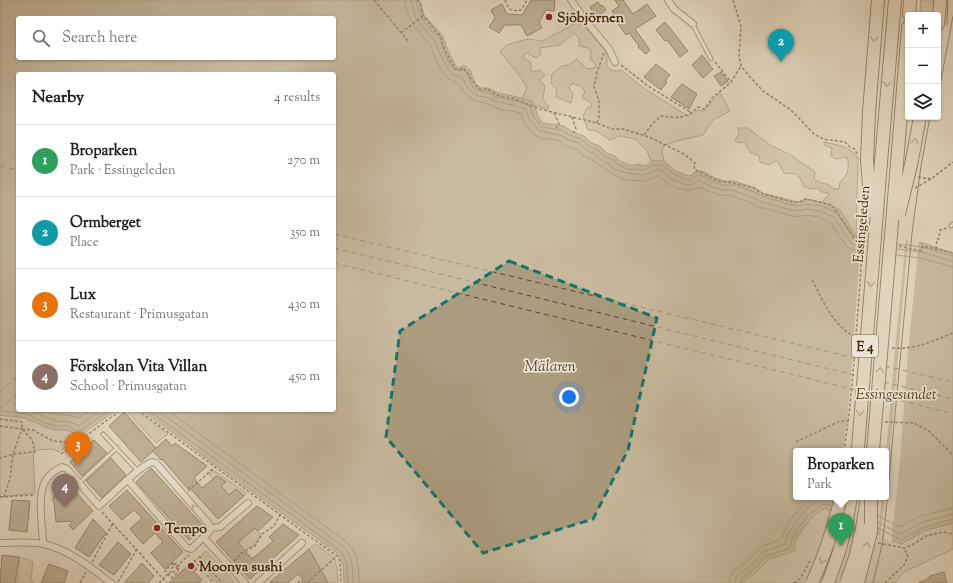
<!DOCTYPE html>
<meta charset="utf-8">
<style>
:root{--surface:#fff;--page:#f2f2f2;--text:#202124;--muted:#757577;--line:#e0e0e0;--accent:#0b8043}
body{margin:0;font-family:"Sorts Mill Goudy",serif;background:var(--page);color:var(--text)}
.controls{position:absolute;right:12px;top:12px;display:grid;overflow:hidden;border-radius:4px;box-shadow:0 1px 3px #0004}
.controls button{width:36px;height:36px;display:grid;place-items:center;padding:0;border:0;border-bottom:1px solid var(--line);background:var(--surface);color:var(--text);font:20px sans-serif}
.you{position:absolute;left:569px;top:397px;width:14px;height:14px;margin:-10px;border:3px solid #fff;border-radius:50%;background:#1a73e8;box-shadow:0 0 0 6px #1a73e833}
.badge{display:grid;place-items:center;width:26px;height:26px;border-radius:50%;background:var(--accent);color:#fff;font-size:13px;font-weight:700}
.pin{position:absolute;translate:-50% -33px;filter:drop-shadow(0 1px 2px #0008)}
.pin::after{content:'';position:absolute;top:21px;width:14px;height:12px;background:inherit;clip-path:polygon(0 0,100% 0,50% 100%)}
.popup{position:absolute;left:793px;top:448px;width:96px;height:52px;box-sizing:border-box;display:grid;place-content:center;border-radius:4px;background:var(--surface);filter:drop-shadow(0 1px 3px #0005);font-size:13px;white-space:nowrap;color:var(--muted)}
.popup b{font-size:15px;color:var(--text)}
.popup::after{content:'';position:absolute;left:50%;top:100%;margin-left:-8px;border:8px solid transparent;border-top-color:var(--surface)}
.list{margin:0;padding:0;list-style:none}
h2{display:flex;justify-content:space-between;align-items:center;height:52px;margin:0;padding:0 16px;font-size:17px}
h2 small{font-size:13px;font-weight:400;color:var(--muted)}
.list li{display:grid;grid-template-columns:26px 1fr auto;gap:12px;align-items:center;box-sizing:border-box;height:72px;padding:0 16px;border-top:1px solid var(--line)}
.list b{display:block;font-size:15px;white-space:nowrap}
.list p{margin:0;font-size:13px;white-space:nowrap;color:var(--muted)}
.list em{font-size:13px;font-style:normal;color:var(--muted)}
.icon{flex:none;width:22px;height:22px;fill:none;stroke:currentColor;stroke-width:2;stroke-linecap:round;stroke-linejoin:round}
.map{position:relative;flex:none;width:953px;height:583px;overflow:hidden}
.search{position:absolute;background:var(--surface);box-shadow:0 1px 3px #0004;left:16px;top:16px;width:320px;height:44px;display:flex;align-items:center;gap:10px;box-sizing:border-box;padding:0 14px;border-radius:4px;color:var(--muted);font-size:15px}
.panel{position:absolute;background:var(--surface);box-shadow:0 1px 3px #0004;left:16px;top:72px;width:320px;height:340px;border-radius:4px}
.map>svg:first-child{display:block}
.green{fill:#c6b99e;stroke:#837253}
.water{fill:#ab9c7f;stroke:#806e4f;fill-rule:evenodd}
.pier{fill:#e2d6bd}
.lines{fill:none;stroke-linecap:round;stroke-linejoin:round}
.shore{stroke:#766344;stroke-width:1}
.ferry{stroke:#5b4626;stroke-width:1;stroke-dasharray:5 4;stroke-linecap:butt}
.building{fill:#948366;stroke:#402a08}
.lane-casing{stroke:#685535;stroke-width:5}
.street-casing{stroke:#685535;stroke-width:8}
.highway-casing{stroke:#402a08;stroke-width:14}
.path{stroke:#402a08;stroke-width:1.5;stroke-dasharray:3 2;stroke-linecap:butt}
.lane{stroke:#ece4d4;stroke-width:3}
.street{stroke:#ece4d4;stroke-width:6}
.highway{stroke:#e2d6bd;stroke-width:12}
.tram{stroke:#402a08;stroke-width:1}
.highway-bridge-casing{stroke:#402a08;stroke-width:14;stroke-linecap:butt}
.path-bridge{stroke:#402a08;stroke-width:1.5;stroke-dasharray:3 2;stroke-linecap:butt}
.highway-bridge{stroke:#e2d6bd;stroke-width:12}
.oneway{stroke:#918062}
.oneway2{stroke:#96876e}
.marked{fill:none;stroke:#0f766e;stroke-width:3;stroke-dasharray:8 5;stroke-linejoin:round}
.poi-dot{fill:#8f2418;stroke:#ece4d4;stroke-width:1.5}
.labels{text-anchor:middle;stroke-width:3.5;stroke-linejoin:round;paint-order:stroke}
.shield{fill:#ece4d4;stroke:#746245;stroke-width:1}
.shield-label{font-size:13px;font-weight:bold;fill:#402a08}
.poi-label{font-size:14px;font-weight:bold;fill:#402a08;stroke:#ece4d4;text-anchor:start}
.street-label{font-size:14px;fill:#402a08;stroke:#ece4d4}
.water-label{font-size:15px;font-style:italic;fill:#5b4626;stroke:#ece4d4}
</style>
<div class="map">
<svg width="953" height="583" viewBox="0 0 953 583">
<rect width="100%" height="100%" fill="#e2d6bd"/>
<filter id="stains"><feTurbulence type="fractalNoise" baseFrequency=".005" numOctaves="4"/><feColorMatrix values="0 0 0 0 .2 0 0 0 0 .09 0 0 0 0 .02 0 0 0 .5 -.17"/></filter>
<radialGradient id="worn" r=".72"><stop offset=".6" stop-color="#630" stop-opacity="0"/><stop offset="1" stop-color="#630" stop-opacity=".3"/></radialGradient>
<!-- green -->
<path class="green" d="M921,0h12l2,11 -1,4h-14z
M580,21l23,27 4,6v12c4,5 8,6 14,4l24,19 43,27 10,-6 6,1c6,-7 9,-12 16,-18l10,18 -17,9 -10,15 -26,6 -14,5 -1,6 2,9h-13l-4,-10 -11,-12 -16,-3 -10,4 -15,-10h-7l-5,-14 4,-8 5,-2 -3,-5 -7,-3 3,-6 -3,-5 -10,-4 -3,5 4,6 -2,9 -15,-6 1,-7 -6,-7 1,-9 10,-8 6,-1 9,-6 10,10 7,-1 2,-3 -6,-6 1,-8 -3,-3 -9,-2v-8l-5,-5 -14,12 -20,3 1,6 -5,4 -9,-5 -5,3 9,7v8l1,1 8,-2 5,5 -6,5 6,6 -2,13 6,8 -1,2 -14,-4 -1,-3 -11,-4 5,-10 -7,-12 -20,-24 6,-7 22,-6 14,2z
M738,128h10l22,17 19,9 26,18 -1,7c9,7 12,2 20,10h5l1,-7c8,-6 10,-15 7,-25l-11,2 -5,-3 1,-8 -8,-3v-3c12,3 27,4 34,16l-2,78 -16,-26 -18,-8 6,-6v-3l-6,-1 -5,-4 -5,1 -8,-2 -3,-7 -5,-6 -12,-1 -6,-11 -3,-1 -6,4 -9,-3 -1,-6 -9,-4 -5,-10 -7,1 -3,-3 4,-6z
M126,410h9l33,24 -12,9z
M0,415l27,3v2l9,2 7,4 13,4h12l10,7 -19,15 -6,-3 -20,1 2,43 -35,4z
M213,470l33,23 -2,3 -8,-7 -7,6 -8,-9 5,-4 -9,-6 -4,3 -4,-5z
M825,508l76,36 25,-14 27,-7v26l-49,23 -9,11h-154l12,-8 15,-16 12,-4 15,-14 10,-15 9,-11z
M255,528l6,7 -7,10 -10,5 -6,-8z
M315,544c22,15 21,12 23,39h-10l-19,-34z
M206,551l29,32h-17l-21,-24z
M20,557l13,5 -2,18 2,3h-16z"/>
<!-- water -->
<path class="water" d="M0,0h419l2,3 3,12 19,21 3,10 10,20 3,2 5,-3 7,6v2l5,12 6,3h7l9,5 20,4 15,5 5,14 5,7 21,3 7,5 13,5 7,7 9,3 7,7 8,3 5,5c6,1 10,7 17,3 6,2 10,3 14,-3h13l12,10 13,5 8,-5h5l13,7 10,3h9l21,7 8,5 26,7 9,2 8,-3 16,3 18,8 16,26 67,7 30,10v270l-27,7 -25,14 -76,-36c-10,6 -26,21 -30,33 -1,3 0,7 0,10l-26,8 -16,16 -12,8h-397l-1,-18 -5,-11 -110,-80 -86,-64h192v-336h-316v336h99l-39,27 -10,-7h-12l-13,-4 -7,-4 -9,-2v-2l-27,-3zM18,18h316v40h-316zM796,451h90v46h-90z"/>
<!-- pier -->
<path class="pier" d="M861,234l45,5 -12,120 -8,93v-1h-43l4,-30 5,-57z
M908,240l11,1 -11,111 -8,109 -9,81 -11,-6 5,-39h1z
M834,497h48l-4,37 -47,-21z"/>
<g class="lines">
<!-- shore -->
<path class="shore" d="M405,0c1,14 8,25 17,36 2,3 6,6 8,9 7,16 10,33 28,38l7,11 10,7 10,2 17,7 12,1 7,3 4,10 10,11 6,3 17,2 6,5 12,4 6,6 10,5 22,15 12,5 18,1 14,-5c14,10 25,19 42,11l10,5 12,3 9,1 19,6 8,5 28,7 10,3 10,-2 13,2 11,5 17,25 6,3 14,2
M411,0l5,19 19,22 3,9 11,21 4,4 9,2 7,13 9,6 8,1 9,4 21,5 9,3 5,11 9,11 21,4 7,4 12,4 7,7 9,4 7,7 8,3 4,5 12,4 19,2 11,-5h4l12,9 14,6h5l8,-5 13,7 11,3h9l20,7 8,4 27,8 11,2 8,-2 14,2 14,6 17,26 16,3
M416,0c2,12 7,21 15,30 3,3 7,6 9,9 4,10 9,36 24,31l3,3 6,14 7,4 8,1 8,5 21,4 12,4 5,12 8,10 20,3 7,5 12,4 8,8 9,3 7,7 7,2 6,6 9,4 18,1 8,-5h9l12,9 13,6 4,-1 6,-4h4l13,7 10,3h10l20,7 8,4 26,8 10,2 8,-2 16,2 15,7 17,26 14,2
M897,244l25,3 31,9
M897,249l24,3 32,9
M896,255l24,3 33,9
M31,410c5,4 20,9 26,11 11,2 10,-1 21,5l23,-16
M45,410c10,7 23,3 33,8l13,-8
M148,410l193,141 6,13 1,19
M157,410l187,137c9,11 9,23 9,36
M167,410l181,133c10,11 11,25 11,40
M0,411l27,3 18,9 12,3h12l9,6 32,-22
M878,516l22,11 21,-11 32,-8
M878,522l22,12 23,-12 30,-8
M878,528l23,12 24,-13 28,-8
M729,583l1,-7 3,-5 11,-7 16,-17 20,-7 13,-24 12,-12 9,-7
M735,583l2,-8 11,-7 15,-16 22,-8c3,-14 23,-42 39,-45 3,-1 6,1 9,2
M740,583l1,-4 10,-7 15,-16 24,-8c1,-3 1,-7 2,-9 7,-15 18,-27 32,-35l8,2"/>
<!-- ferry -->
<path class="ferry" d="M0,166l18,4
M334,234l525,125
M334,248l524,128
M334,263l522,127
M885,366l68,16
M884,382l69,17
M0,392l18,-16
M883,396l70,18
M0,409l18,-17"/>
</g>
<!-- building -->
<path class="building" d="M531,0h24l-1,11 -8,-1 -7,12 3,6 -15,8 -6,-11h-16l-6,8 -10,-6 6,-9 -4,-8 11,-6 5,10 15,1z
M615,0h8l10,14 14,-10 9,12 -21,13 15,21 -4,4 -8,-7 1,-1 -10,-13 -3,2 -10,-14 2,-1 -6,-9 7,-5z
M598,2l2,3 3,1 3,4 -10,7 -6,-10z
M665,22l23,29 -8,6 -13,-17 -2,1 -9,-11z
M702,55l11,14 -10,9 -11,-13z
M656,64l14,11 -5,6 2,1 -6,8 -17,-13z
M721,72l7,9 -7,5 -7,-10z
M682,84l15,10 -8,15 -18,-12z
M124,412l32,36 -3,3 13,-12 6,7 3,-3 32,23 -13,12 8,10 15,-12 9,6 -5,4 8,9 7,-6 8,7 -26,23 -29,-32 -1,2 -26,-30 -1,1 -8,-9 -12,11 -32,-36z
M94,440l13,13 -25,23 -12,-14z
M111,458l15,17 -24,23 -16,-17z
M151,468l53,59 -15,13 -53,-58z
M60,489l8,8 7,-6 18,20 -20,19 -4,-5 4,-4 -17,1 -2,-20 -2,-2 3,-5 -1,-1z
M127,490l56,62 -18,17 -14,-16 12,-11 -8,-9 -12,11 -13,-15 12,-11 -8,-8 -12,10 -13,-14z
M12,500l18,1 -3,31 -18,-2z
M257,506l16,11 -15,14 -3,-3 -17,14 10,13h1l3,4 21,-18 -4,-4 14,-13 16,11 -49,44 -34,-37z
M93,519l13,14 -17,24 -14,-9z
M118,542l13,12 -17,21 -15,-10z
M309,549l19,34h-22l-8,-9 -11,9h-18z
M2,555l17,2 -4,26h-15z
M142,563l12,13 -6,7h-24z
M191,563l6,6 -3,3 8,8 -3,3h-30z
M49,564l19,7 -4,12h-23z
M944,572l3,11h-29l12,-5v-2z"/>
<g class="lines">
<!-- lane casing -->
<g class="lane-casing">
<path id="lane" d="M693,25l18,34
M951,226l2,-2
M103,434l35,37
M79,483l38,-35"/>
</g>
<!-- street casing -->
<g class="street-casing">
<path id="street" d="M571,0l14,20 24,29 6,13
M668,0l6,9 19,15
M211,528l9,-1 28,-24
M204,538l41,45
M0,543c13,0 31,-2 44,1 25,6 46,23 67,39
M43,544c0,-20 -9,-56 8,-70 3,-3 7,-5 11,-7l5,2 32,37c12,-10 40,-40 53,-44l4,1 53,61 2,4 -2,4 -18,17 -5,-2 -58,-67
M258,583l44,-40"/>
</g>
<!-- highway casing -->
<g class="highway-casing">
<path id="highway" d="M909,15l1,-15
M938,24l2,-19v-5
M867,160l2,-48 9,-112
M881,162l14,-162
M897,163l11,-136
M911,165l9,-48
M846,526l5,-29
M862,529l5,-32"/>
</g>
<!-- path -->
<path class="path" d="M374,0l34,41
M417,0l3,3 3,13 18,21 2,9 12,23 4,1 4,-2c7,7 10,16 18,22l6,-1 12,7 13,2 25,10 19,5 41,10 14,6h12l26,8 35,17 11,9 -1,6 24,12 15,2 21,5 9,6 30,8h7l6,-3 26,6 22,32 12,2
M505,0l4,9 9,2 4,-2 5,-9
M733,0l8,26 -2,30 2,10 10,12 12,13 28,19 23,24 9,5 22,3 5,5 5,2 2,5
M401,33l22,-17
M715,62l16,20
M621,65l27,21 44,27
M554,113l5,11 -3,4
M572,117l4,12 -4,6
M597,123l2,-7v-15l-5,-14 3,-15 7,-19
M644,135l9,-12 8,-7c18,2 22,4 37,-9l6,2 5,-6 2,-4 20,-17 10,-16
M918,177l13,2
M915,188l16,-9 22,-17
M899,246l22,5 2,-5 30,7
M936,249l1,-10h2l1,-9 7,-2
M812,280c13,24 20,45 45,58
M892,348c22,2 41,-7 61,-15
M138,410l171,126 28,20 3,6 1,21
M0,419l22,3v7l10,11 3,12 -22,2 -13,4
M885,422l29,1 15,8 24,24
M0,426l22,3 -9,25 -3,24 -6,19
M22,429l11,1 20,11 22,2
M796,442l44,-21h11
M61,454l60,-44
M188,491l27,-24
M0,497l34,-2
M102,512l65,71
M878,543l26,5 8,-3 14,-9 17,-4 10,2
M199,556l23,27
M194,560l20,23
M234,561l6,-7 15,-8 7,-12 12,-8 6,-11
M92,562l21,-39
M173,563l-8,8 7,7 7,-7
M176,567l2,-2 -2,-2 -4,5 -2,5 6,-2 4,-4 -2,-2 11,-10
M205,571l18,-2
M118,582l19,-33
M80,583l6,-11
M159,583l9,-9
M298,583l3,-3 3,3
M307,583l30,-27
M794,583l6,-4 11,-20
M885,583l19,-18 4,-8 -4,-9"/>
<!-- lane -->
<use href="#lane" class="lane"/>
<!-- street -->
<use href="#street" class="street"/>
<!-- highway -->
<use href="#highway" class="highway"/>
<!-- tram -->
<path class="tram" d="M947,24l1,-24
M938,96l15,-80
M873,583l9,-38 3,-24 27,-288 9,-67 9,-49"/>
<!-- highway-bridge casing -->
<g class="highway-bridge-casing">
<path id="highway-bridge" d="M867,160l4,51
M899,214l12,-49
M858,448l23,-286
M873,451l24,-288
M812,583c13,-28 22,-56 29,-86
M828,583l11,-31 7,-26
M846,583l9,-25 7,-29
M858,583l13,-51v-35"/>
</g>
<!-- path-bridge -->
<path class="path-bridge" d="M844,451c6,-39 9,-77 12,-116 3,-40 7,-79 6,-119
M173,563l6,8"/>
<!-- highway-bridge -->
<use href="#highway-bridge" class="highway-bridge"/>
</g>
<!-- one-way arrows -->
<defs><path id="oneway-chevron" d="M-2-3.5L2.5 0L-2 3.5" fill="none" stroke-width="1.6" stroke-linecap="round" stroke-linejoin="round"/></defs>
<g class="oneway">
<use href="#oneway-chevron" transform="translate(874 39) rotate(94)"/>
<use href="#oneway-chevron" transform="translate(887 84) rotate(95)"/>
<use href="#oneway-chevron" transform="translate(915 141) rotate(-79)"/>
<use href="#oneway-chevron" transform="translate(871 284) rotate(95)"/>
<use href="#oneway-chevron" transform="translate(880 370) rotate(-85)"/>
<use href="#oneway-chevron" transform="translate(860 413) rotate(94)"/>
<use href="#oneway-chevron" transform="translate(867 545) rotate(-76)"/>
<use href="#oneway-chevron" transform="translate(822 561) rotate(113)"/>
</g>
<use class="oneway2" href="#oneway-chevron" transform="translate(194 507) rotate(-131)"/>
<!-- marked area -->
<path d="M0 0H953V583H0ZM509,261l148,57 -29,132 -35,69 -110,34 -97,-116 14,-106z" fill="#e2d6bd" fill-opacity=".55" fill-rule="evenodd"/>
<path class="marked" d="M509,261l148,57 -29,132 -35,69 -110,34 -97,-116 14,-106z"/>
<!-- markers -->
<g class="poi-dot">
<circle cx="549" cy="17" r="4"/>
<circle cx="157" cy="528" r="4"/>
<circle cx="191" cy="566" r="4"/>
</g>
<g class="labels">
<!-- shield labels -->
<rect class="shield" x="852" y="335" width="26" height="22" rx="3"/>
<g class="shield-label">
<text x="865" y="351">E 4</text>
</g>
<!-- poi labels -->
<g class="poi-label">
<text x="557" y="22">Sjöbjörnen</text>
<text x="165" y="533">Tempo</text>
<text x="199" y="571">Moonya sushi</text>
</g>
<!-- street labels -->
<g class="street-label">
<text transform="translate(861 224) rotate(-85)" y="5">Essingeleden</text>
</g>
<!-- water labels -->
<g class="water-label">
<text x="550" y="371">Mälaren</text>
<text x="896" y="399">Essingesundet</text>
</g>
</g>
<rect width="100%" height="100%" filter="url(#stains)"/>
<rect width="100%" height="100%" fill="url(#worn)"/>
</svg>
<div class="controls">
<button>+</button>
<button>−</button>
<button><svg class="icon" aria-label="layers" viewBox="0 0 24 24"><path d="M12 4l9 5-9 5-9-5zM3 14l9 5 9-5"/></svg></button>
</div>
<div class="you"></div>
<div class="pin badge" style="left:841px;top:546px;background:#2e9e5b">1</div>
<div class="popup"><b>Broparken</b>Park</div>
<div class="pin badge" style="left:781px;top:62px;background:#0f9aa8">2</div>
<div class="pin badge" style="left:78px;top:465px;background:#e8710a">3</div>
<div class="pin badge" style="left:65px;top:507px;background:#8d6e63">4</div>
<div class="search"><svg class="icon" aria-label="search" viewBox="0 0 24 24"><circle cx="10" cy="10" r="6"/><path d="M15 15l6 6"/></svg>Search here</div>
<section class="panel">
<h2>Nearby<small>4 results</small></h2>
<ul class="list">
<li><span class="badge" style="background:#2e9e5b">1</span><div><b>Broparken</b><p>Park · Essingeleden</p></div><em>270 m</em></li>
<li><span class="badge" style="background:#0f9aa8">2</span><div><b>Ormberget</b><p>Place</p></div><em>350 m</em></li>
<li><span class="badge" style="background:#e8710a">3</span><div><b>Lux</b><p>Restaurant · Primusgatan</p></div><em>430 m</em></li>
<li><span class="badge" style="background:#8d6e63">4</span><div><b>Förskolan Vita Villan</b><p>School · Primusgatan</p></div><em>450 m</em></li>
</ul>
</section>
</div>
